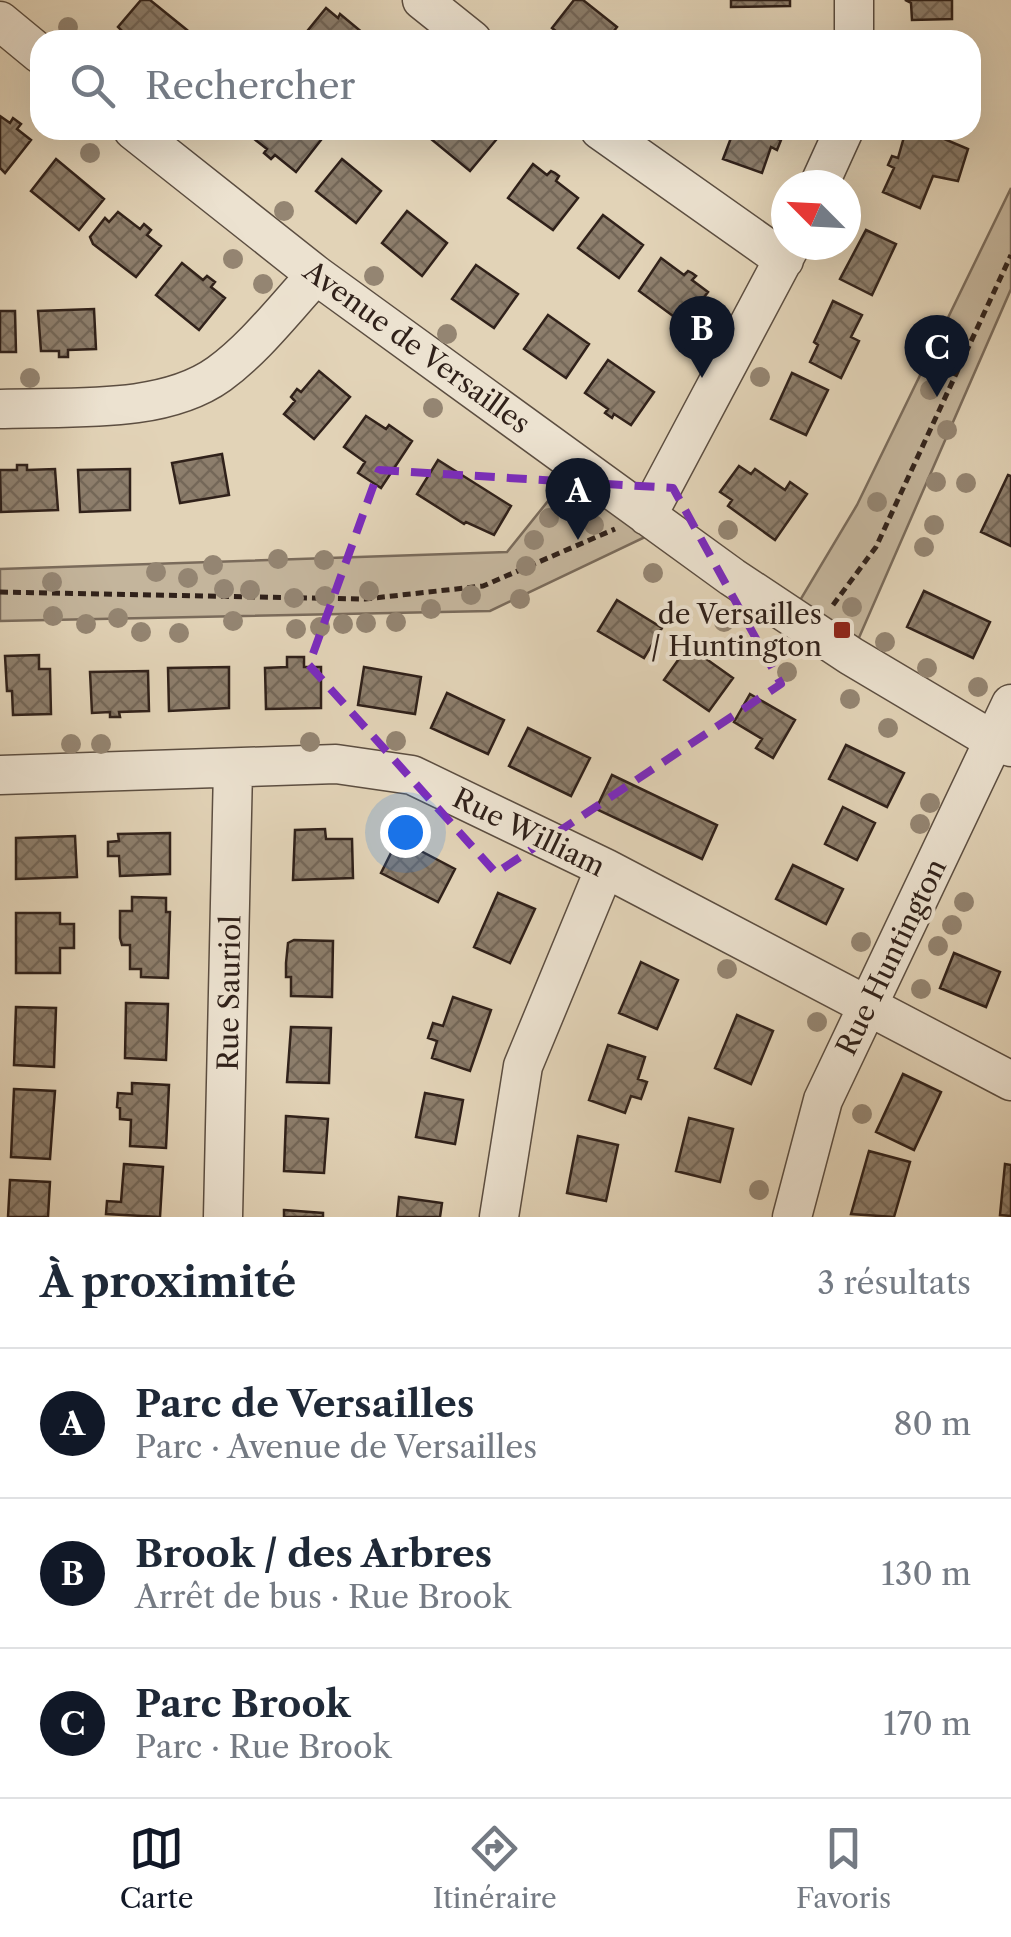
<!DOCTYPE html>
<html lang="fr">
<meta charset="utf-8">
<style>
:root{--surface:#fff;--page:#f6f6f7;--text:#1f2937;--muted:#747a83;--line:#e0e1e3;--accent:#111827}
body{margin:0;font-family:"Libre Caslon Text",serif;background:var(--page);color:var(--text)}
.compass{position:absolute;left:771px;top:170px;width:90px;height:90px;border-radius:50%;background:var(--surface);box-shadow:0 10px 40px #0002;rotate:294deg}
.you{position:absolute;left:405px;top:832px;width:35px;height:35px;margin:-25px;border:8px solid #fff;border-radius:50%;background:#1a73e8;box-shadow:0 0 0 15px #1a73e833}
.badge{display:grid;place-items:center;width:65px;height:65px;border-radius:50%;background:var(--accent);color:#fff;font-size:32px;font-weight:700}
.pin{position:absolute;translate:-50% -82px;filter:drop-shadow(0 2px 5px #0008)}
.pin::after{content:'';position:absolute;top:52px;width:35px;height:30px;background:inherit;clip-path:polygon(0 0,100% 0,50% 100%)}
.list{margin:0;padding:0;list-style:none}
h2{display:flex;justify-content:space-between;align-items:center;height:130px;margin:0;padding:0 40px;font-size:42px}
h2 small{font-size:32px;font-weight:400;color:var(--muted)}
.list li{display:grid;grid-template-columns:65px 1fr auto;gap:30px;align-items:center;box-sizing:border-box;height:150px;padding:0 40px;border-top:2px solid var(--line)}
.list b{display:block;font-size:38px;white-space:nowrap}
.list p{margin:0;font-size:32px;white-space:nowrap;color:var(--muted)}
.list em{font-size:32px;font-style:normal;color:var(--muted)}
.icon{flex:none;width:55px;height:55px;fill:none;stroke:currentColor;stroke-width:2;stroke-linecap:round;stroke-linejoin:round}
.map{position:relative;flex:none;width:1011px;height:1217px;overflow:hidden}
.search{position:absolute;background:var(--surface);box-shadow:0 10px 40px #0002;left:30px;right:30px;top:30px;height:110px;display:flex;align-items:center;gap:25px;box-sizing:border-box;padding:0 35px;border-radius:30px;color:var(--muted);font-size:38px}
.sheet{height:580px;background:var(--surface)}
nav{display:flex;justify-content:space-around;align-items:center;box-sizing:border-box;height:140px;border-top:2px solid var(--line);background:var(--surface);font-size:28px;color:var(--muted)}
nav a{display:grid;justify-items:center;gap:5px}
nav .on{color:var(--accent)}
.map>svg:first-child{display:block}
.green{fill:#c4b59c;stroke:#7a6b5b;stroke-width:2.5}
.building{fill:url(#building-cross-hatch);stroke:#30211a;stroke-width:2.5}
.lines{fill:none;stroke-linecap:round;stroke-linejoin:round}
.minor-casing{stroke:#5c4e41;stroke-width:41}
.path{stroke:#30211a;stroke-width:5;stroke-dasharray:8 5;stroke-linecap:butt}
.minor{stroke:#ece2d0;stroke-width:38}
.tree{fill:#948572}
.marked{fill:none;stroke:#7b2cbf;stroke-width:8;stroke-dasharray:20 12;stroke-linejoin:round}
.poi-dot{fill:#8f2418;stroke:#ece2d0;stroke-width:4}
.labels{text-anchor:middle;stroke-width:8;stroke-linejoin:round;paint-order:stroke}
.street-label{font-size:28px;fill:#30211a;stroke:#ece2d0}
.poi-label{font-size:28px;fill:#30211a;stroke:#ece2d0;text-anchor:end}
</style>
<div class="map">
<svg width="1011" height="1217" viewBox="0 0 1011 1217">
<defs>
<pattern id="building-cross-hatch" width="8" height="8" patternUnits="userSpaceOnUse" patternTransform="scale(2.5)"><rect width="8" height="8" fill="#8d7e6c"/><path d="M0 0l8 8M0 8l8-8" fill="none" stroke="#746758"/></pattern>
</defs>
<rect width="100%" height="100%" fill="#e2d3b7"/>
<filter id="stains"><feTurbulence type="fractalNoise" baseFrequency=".002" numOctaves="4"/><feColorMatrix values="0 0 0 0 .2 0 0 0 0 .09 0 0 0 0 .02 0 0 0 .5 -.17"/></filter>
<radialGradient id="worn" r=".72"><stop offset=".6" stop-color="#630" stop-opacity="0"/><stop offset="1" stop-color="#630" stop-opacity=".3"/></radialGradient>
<!-- green -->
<path class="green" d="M1011,188v101l-160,367 -61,-39 67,-112z
M577,465l87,63 -174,83 -490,10v-52l507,-17z"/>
<!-- building -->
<path class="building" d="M141,0h9l37,30 -8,10h-48l-13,-13z
M574,0h9l34,27 -10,13h-40l-15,-12z
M731,0h59v6l-59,1z
M905,0h47v19l-40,1 -1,-17z
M326,8l12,10 2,-4 29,24 -69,2z
M752,33l40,1v6h-40z
M933,33l19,1 1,6h-41v-5z
M0,116l10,7 3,-5 8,6 -4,5 14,11 -26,33 -5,-5z
M259,130h50l12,10 -25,32 -21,-17 -4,4 -7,-6 3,-4 -14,-11z
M436,130h48l12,10 -26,31 -39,-32z
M734,130h44l-3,8 6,2 -4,10 -6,-3 -9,26 -39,-14z
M906,130h17l45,19 -10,32 -25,-5 -13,32 -37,-16 11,-24 -6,-3 4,-9 6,2z
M56,159l48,40 -25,31 -48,-39z
M342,159l39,32 -25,32 -40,-32z
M533,164l14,11 4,-4 4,2 4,3 -3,5 22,17 -25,32 -45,-32z
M407,211l40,32 -25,33 -40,-33z
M118,212l22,17 4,-5 7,6 -4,5 14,11 -25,31 -43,-33 -3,-7 15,-19 4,4z
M603,215l40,30 -24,33 -41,-30z
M866,230l30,14 -24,51 -32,-16z
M661,258l23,17 4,-4 4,2 4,3 -4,4 16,12 -24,32 -45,-33z
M182,263l21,17 4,-4 8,6 -4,5 14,11 -26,32 -43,-35z
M476,265l42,29 -24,34 -42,-29z
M833,301l29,14 -11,22 8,4 -18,37 -31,-16 8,-17 -4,-3z
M94,309l2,40 -28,1v7h-9v-6h-18l-3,-40z
M0,311h15l1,41h-16z
M548,315l41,29 -23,34 -42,-29z
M608,360l46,32 -23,33 -17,-11 -2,4 -7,-5 3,-4 -23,-16z
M319,371l31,26 -36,42 -30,-25 11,-13 -4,-4 6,-8 4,3z
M792,373l36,17 -22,45 -35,-16z
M366,416l20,13 3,-4 23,16 -31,47 -23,-15 7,-11 -21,-15z
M222,454l7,41 -49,8 -8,-40z
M438,460l73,46 -17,29 -28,-13 -2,2 -47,-30z
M17,465h10v5l28,-1 3,41 -57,2 -1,-42h17z
M739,466l12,8 4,-5 30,21 5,-8 17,12 -32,46 -47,-34 4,-6 -12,-8z
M130,469v41l-50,2 -2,-42z
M1008,475l3,1v70l-30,-14z
M924,591l66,31 -17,36 -66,-31z
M617,600l45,28 -18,30 -46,-27z
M688,646l45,32 -24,33 -45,-31z
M39,655v14h11l1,45 -38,1 -1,-24h-5l-2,-35z
M287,657h17v10h17v41l-55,1 -1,-41 22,-1z
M229,667v41l-60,3 -1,-43z
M364,667l57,10 -6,37 -57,-9z
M148,671l1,40 -30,1 1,5h-10v-5l-18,1 -2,-41z
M447,693l57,27 -16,34 -57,-26z
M750,694l45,26 -22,38 -17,-10 6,-9 -28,-17z
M528,728l62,30 -19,38 -62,-30z
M846,745l58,28 -17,34 -58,-28z
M612,775l105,50 -15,34 -106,-50z
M843,807l32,16 -18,37 -32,-16z
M325,829l1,10h26l1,39 -60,2 2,-50z
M170,833v41l-50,2 -1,-20h-11v-14l11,-1 -1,-7z
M75,836l2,41 -61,2v-41z
M398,839l57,30 -17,33 -57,-29z
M793,865l50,24 -17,35 -50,-25z
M498,893l37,16 -25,54 -36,-16z
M132,897l34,1v14h4l-2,66 -27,-1v-8h-11v-24h-8l-2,-7v-27h12z
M16,913h44v11h14v24h-14v25h-44z
M294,940l39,1 -1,56 -41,-1v-19h-5v-14l2,-20z
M954,953l46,19 -14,35 -46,-19z
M641,962l37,18 -21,49 -38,-16z
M453,997l38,13 -21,61 -38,-13 5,-17 -9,-3 5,-15 10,3z
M126,1003l42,1 -2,56 -41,-2z
M16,1007l40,1 -2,59 -40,-2z
M737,1015l36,16 -22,53 -36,-16z
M291,1027l40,1 -2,55 -42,-1z
M608,1045l37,12 -7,22 9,3 -6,17 -10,-3 -6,17 -36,-13z
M903,1074l38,18 -27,58 -38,-18z
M132,1083l37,2 -3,63 -36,-2 1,-26 -11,-1v-11l-3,-1 1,-14 14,1z
M14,1089l41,2 -5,68 -39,-2z
M425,1093l38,7 -8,44 -39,-7z
M286,1116l42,3 -4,54 -40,-2z
M689,1118l44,11 -13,53 -44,-11z
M578,1136l40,9 -12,56 -39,-8z
M869,1151l41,11 -16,55 -43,-3z
M124,1164l39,3 -3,50 -54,-3 1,-13 14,1z
M1005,1164l6,1v51l-11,-1z
M10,1180l40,2 -2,35h-40z
M399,1197l43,6 -2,14h-43z
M284,1210l39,3v4h-39z"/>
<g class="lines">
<!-- minor casing -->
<g class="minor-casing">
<path id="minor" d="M422,0l50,40
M854,0v40
M0,21l40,33
M133,130l183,145 416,302 119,79 143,85 17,6
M600,130l184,130
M819,185l25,-55
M0,409c68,-3 162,6 219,-35 37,-27 66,-66 97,-99
M647,516l144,-271
M0,775l336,-11 76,11 193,93 406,213
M223,1217l10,-448
M499,1217l24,-151 82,-198
M792,1217l31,-117 188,-396"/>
</g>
<!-- path -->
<path class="path" d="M0,592l365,7 118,-13 132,-57
M833,605l43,-58 135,-292"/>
<!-- minor -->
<use href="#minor" class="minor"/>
</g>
<!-- trees -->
<g class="tree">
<circle cx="68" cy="27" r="10"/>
<circle cx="90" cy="153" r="10"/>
<circle cx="284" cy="211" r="10"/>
<circle cx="233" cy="259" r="10"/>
<circle cx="374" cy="276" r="10"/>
<circle cx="263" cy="284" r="10"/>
<circle cx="447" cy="334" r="10"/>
<circle cx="948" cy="338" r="10"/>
<circle cx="760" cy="377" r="10"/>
<circle cx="30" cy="378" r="10"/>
<circle cx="930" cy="390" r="10"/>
<circle cx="433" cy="408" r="10"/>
<circle cx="947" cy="430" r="10"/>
<circle cx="936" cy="482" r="10"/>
<circle cx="966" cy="483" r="10"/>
<circle cx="877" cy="502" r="10"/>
<circle cx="549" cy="518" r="10"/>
<circle cx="594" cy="525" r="10"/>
<circle cx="934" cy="525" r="10"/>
<circle cx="728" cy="530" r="10"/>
<circle cx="534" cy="540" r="10"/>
<circle cx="924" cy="547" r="10"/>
<circle cx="278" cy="559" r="10"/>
<circle cx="324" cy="560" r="10"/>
<circle cx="213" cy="565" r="10"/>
<circle cx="526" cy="566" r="10"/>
<circle cx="156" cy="572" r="10"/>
<circle cx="653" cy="573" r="10"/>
<circle cx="188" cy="578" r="10"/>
<circle cx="52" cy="582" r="10"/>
<circle cx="224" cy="589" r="10"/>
<circle cx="250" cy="590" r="10"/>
<circle cx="369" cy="591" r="10"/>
<circle cx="471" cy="595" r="10"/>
<circle cx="325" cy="596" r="10"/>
<circle cx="294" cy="598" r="10"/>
<circle cx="520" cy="599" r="10"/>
<circle cx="852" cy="607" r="10"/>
<circle cx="431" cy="609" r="10"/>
<circle cx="53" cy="616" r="10"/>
<circle cx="118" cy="618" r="10"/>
<circle cx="233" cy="621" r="10"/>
<circle cx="396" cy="622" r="10"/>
<circle cx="724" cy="622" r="10"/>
<circle cx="366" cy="623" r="10"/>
<circle cx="86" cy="624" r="10"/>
<circle cx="343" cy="624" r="10"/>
<circle cx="320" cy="627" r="10"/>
<circle cx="296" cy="629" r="10"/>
<circle cx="141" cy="632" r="10"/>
<circle cx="179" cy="633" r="10"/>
<circle cx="885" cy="642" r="10"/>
<circle cx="927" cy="668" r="10"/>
<circle cx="787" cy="672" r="10"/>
<circle cx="978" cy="687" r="10"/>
<circle cx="850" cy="699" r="10"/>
<circle cx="888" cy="728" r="10"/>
<circle cx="396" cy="741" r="10"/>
<circle cx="310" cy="742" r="10"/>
<circle cx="71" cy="744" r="10"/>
<circle cx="101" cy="744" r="10"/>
<circle cx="930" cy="803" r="10"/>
<circle cx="920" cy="824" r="10"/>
<circle cx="964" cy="902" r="10"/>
<circle cx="952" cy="925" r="10"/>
<circle cx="861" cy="942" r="10"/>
<circle cx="938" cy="946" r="10"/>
<circle cx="727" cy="969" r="10"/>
<circle cx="921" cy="989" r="10"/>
<circle cx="817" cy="1022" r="10"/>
<circle cx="862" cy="1114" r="10"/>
<circle cx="759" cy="1190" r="10"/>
</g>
<!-- marked area -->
<path class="marked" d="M379,470l294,18 108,196 -285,189 -187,-208z"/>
<!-- markers -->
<rect class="poi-dot" x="832" y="620" width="20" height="20" rx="5"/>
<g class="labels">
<!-- street labels -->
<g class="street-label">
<text transform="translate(417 347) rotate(36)" y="10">Avenue de Versailles</text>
<text transform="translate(529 832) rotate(26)" y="10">Rue William</text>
<text transform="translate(891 957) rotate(-64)" y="10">Rue Huntington</text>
<text transform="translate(229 993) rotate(-89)" y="10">Rue Sauriol</text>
</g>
<!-- poi labels -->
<g class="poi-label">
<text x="822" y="624">de Versailles<tspan x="822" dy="32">/ Huntington</tspan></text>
</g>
</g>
<rect width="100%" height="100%" filter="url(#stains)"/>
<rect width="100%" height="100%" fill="url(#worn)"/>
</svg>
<svg class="compass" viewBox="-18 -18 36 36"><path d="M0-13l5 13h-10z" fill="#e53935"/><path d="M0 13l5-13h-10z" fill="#747a83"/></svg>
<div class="you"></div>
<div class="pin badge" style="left:578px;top:540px">A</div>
<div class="pin badge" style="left:702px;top:378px">B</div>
<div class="pin badge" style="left:937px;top:397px">C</div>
<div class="search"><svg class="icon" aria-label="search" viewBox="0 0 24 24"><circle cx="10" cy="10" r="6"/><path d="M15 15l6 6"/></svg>Rechercher</div>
</div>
<section class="sheet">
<h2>À proximité<small>3 résultats</small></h2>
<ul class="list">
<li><span class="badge">A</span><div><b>Parc de Versailles</b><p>Parc · Avenue de Versailles</p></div><em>80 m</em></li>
<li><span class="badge">B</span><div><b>Brook / des Arbres</b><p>Arrêt de bus · Rue Brook</p></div><em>130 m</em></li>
<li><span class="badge">C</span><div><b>Parc Brook</b><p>Parc · Rue Brook</p></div><em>170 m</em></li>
</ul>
</section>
<nav>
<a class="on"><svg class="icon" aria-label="map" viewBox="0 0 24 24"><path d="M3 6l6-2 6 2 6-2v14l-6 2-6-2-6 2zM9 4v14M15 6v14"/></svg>Carte</a>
<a><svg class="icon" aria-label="directions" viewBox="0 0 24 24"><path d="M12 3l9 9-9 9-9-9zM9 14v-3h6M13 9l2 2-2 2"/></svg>Itinéraire</a>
<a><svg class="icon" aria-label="saved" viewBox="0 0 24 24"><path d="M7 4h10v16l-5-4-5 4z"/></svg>Favoris</a>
</nav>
